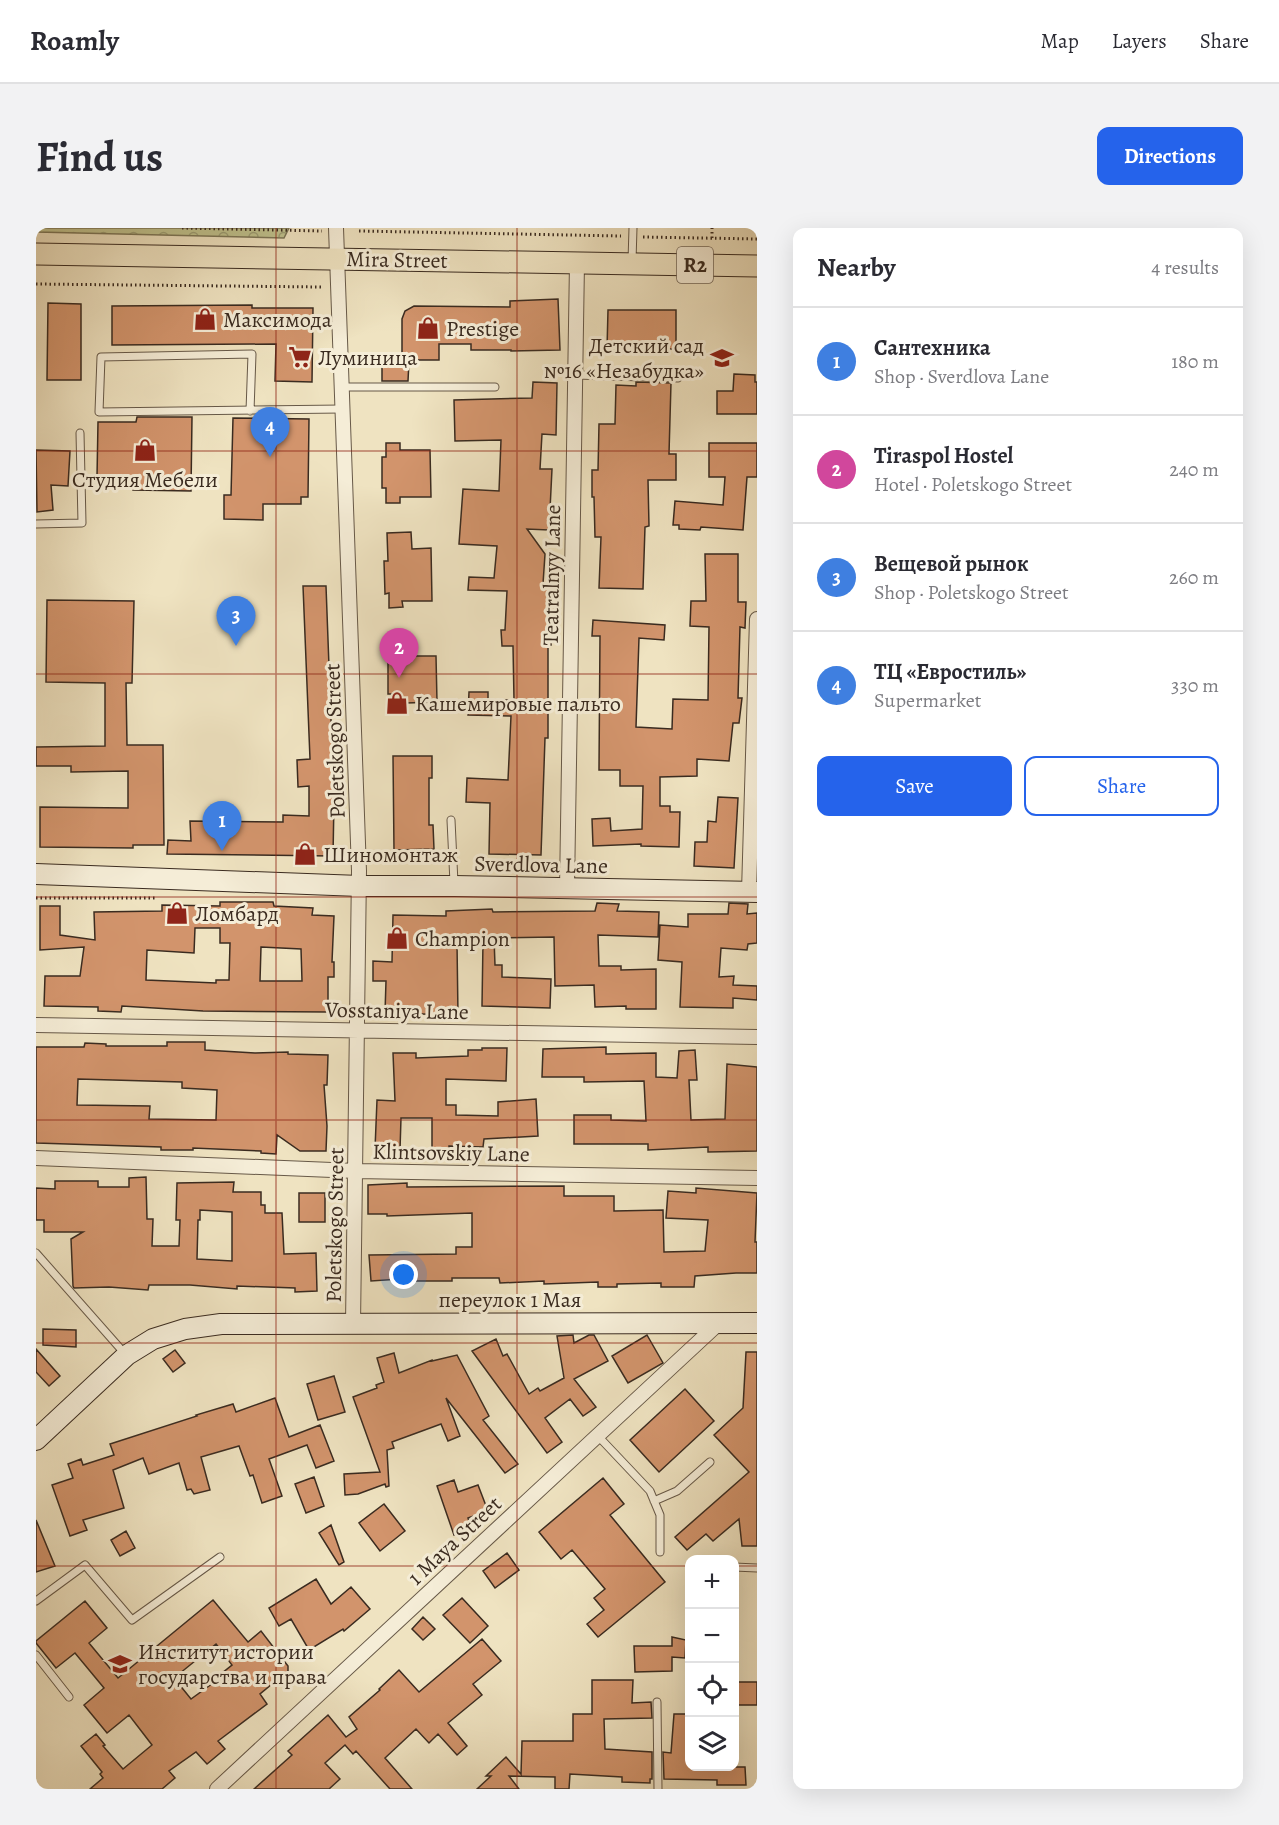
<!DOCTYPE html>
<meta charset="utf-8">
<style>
:root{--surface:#fff;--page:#f2f2f3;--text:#2b2b33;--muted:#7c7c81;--line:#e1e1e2;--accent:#2563eb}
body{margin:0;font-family:Alegreya,serif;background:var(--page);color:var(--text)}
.controls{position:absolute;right:18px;bottom:18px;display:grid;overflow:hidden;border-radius:12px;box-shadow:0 6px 24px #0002}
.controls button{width:54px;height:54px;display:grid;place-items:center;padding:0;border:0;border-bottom:2px solid var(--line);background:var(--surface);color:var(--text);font:30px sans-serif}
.you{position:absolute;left:368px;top:1047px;width:21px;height:21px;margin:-15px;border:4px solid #fff;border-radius:50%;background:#1a73e8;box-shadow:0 0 0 9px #1a73e833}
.badge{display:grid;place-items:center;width:39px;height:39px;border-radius:50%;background:var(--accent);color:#fff;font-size:20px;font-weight:700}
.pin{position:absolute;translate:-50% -50px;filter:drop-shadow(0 2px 3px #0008)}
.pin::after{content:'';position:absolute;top:32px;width:21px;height:18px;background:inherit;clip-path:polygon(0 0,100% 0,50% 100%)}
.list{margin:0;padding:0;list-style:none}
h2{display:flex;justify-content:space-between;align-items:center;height:78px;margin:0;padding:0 24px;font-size:26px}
h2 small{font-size:20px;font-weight:400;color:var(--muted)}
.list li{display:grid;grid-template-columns:39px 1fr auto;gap:18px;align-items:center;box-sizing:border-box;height:108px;padding:0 24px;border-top:2px solid var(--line)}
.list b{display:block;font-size:22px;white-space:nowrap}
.list p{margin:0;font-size:20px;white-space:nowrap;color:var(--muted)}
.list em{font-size:20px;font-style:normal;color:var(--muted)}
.actions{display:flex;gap:12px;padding:18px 24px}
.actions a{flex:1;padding:14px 0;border:2px solid var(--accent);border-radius:12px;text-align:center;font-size:21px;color:var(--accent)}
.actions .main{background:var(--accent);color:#fff}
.icon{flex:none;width:33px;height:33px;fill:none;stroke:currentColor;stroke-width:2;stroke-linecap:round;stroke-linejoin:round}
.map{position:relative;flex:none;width:721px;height:1561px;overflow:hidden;border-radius:12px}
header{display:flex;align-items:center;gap:36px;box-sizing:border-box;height:84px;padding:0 30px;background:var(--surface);border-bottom:2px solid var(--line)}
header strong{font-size:28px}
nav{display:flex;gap:33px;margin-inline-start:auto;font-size:21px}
.intro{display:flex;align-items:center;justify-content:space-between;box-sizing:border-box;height:144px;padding:0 36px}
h1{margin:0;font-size:42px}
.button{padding:15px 27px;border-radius:12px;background:var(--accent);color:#fff;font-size:21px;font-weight:700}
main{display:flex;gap:36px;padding:0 36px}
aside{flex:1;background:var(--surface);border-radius:12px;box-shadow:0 6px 24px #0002}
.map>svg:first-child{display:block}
.forest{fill:url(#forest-crowns);stroke:#7c7657;stroke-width:1.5}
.building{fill:#d2946c;stroke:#3a2b20;stroke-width:1.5;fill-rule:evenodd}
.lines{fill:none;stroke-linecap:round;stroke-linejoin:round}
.lane-casing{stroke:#675948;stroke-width:9}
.street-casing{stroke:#675948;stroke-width:16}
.secondary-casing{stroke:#3a2b20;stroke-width:22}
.primary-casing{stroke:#3a2b20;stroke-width:23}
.path{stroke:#3a2b20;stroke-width:3;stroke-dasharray:1.5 3;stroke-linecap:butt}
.lane{stroke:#f5edd7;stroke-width:7}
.street{stroke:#f5edd7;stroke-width:14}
.secondary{stroke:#f5edd7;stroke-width:20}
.primary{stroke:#efe3c1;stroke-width:21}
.grid{fill:none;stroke:#8f2418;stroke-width:1.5;stroke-opacity:0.55}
.labels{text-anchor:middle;stroke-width:6;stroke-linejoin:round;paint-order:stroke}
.shield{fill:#f5edd7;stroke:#726557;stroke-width:1.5}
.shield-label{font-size:21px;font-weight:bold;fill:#3a2b20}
.street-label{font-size:22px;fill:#3a2b20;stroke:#f5edd7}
.poi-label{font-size:22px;fill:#3a2b20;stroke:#f5edd7;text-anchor:start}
</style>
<header>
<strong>Roamly</strong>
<nav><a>Map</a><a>Layers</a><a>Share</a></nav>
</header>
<div class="intro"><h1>Find us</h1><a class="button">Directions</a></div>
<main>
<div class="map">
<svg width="721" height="1561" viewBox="0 0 721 1561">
<defs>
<pattern id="forest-crowns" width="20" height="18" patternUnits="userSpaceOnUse" patternTransform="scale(1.5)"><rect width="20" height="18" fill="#bfc28e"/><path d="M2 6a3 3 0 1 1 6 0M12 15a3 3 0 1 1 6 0" fill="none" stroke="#9c9e74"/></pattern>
</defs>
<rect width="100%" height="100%" fill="#efe3c1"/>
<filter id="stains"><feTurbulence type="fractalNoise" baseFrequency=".00333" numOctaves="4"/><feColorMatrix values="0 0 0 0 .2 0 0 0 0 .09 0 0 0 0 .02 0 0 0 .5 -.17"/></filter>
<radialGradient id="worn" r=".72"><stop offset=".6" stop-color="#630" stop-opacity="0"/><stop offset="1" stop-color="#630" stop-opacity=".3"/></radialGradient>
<!-- forest -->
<path class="forest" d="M0,0h253l-5,10 -248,-6z"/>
<!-- building -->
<path class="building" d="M522,71l2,51 -49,1v-1h-40v-6h-32v16h-36l6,1 -1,20h-26v-21h20v-41l3,-8 9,-5 96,1v-6z
M12,75l33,1v76h-34z
M216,77v3h61l-1,74 -37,-1 1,-37 -164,1v-39z
M572,82h68v39h-69z
M698,146l21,1v7h2v32h-40v-23h16z
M497,154l24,1 -1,52 -14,-1 -2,35h12l-3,61 -22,-1 18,25 -2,30 13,1 -2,32h-3v28h-3v93h-3l-4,117 -52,-1 1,-51 -24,-1 1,-24 41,2 3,-64 -43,-1 1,-23h19v8h26l-1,-54h-11l-1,-16h4l2,-39 -39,-1 1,-13 25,1 3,-32 -38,-2 4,-55 36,2 2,-51 -46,1 -1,-41 78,-2z
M600,154l35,1 -2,71h7v26h-28l1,46 -4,1 -2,62 -44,-1 2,-51h-6l-1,-40h-2v-27h6l1,-46h16l1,-39 20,1z
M101,189h55l-1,74 -58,-1v-12l-36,-1 1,-55h38z
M197,190l76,1 -1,78h-7v7h-38v16l-39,-1v-24h7z
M350,215h14v7h30l1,47h-31v6h-14v-15h-4v-31h4z
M673,215h48v34h-10l-4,53 -42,-3 -1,3 -21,-1v-4h-6l2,-24 48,4 2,-28h-16z
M0,222l34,1 -2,35 -17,-1 2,25 -16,2z
M375,304l1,17 19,-1 1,53h-30l1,6 -14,1v-15l-4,1 -1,-33h4l-1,-28z
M669,326h33v48h8l-1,26 -5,-1 -2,71h4l-3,25h-6l-4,38 -32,-2v17l-37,1v29h10v6h10l-1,35 -38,-1v-2l-48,2 -1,-27 18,-1 1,13 31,-2 1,-43h-23v-16h-21l1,-134h-8l1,-16 72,5 -1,15 -25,-2 -3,89 36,2 1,-30 35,1 1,-73 -19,-1 1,-25h15z
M267,358h23l8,214 -1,56 -166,-2 1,-14 23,1 -1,-20 93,1v-7l26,1v-30l-11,1 -1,-27 13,-1z
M11,372l87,1 -2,82h-6l1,62h36l1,100h-31v3l-93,-1v-40l88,1v-37l-57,1v-6h-35v-19l69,-1v-63l-59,-1z
M355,421h15v7h30l1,46 -31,1v6h-14v-15h-4v-32h4z
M357,528h39v22h-3v47h4l1,24 -40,1z
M682,569l20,1 -4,70 -40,-2 1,-24h12l1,-21 8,1z
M184,674h53l1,4 39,2 -1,7 22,1 -2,46h2v15h-6v35l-125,-1 -81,-5 -1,6 -23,-1v-4l-54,-1 1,-30h35l4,-29 -44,3v-44h20v29l35,5 -1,-28 68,-1v-6l58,1zM159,700h25v15h10l-1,37h-13v3l-70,-3 1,-30 47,3zM225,719l40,2 1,32h-42z
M561,675l22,1 -2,7 42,1 -1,25 -60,-2 1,31h22v4l35,-1v40h-30v-3l-31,1 -1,-22 -39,1 -1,-49 -60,1 1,27h7v12l49,2 -1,29 -68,-2 1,-65 -26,2 1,72 -73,-2 1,-32h-13v-20l19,1 1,-47 53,1v-5l46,-2 1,3 102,-1z
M693,675l19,1 -1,10 10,-1v30l-9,1 -1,6 -26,-2 -2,29 15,-1 -1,9 24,1v14l-24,-2v10l-53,-1 2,-45 -24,-2 2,-35 28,2v-13h40z
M131,814h38v8l50,3 33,-1v2l40,1 -1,30h-3l3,41 -1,25h-26l-23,-16 -1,19 -15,-1v-2l-68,-3v2h-32v-3l-125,-4v-96h48l1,-4 21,1v2h61zM42,851l104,3v6l35,2 -1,30 -67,-1 1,-13 -73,-1z
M570,819v7l50,-1v24l21,1 2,-27 16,-1 2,30h-8l2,40 34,-1 2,-55 30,3v84l-49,1v-5l-60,3v-6h-74v-29h37v5l35,1 -2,-40 -60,1v-5h-42l1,-28z
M446,820h25l-1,33 -60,-2v26h10v10l42,1v-14l38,-3 2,37 -54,3 -1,8 -34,-1v4h-17v-32h-31l-1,32 -25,-1 2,-49 18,1 -2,-48h23v5l52,-2v-6h14z
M110,949l1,42h6l-1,27h27l1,-26h-4l1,-37 57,-1 -1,10h28v13h4v8h17l2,41 32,-1 1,38 -22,1v-4l-58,-2v3l-47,-4h-41l-1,5 -39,-3 -35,1 -1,-2 -2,-47 12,-7h-39v-12h-8v-32l19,1v-8h43v6h31v-9zM164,982l32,2v49l-35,-2 1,-39h2z
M371,955v4l157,-1v10h50v15l49,-1 1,42 41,-1 3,-31 -42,-2 2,-27 28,2v-5l61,5 -2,49h2v31h-21l-41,3 -1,11h-33v-4l-44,1v3h-19v-5l-54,2v-3l-44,2 -1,-5h-47v3h-36v-3l-45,3 -2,-26 87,-1v-7h16v-34l-85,3v-2h-19v-29z
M263,965h26v29h-26z
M7,1101l33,1v17l-33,-2z
M537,1107l1,8 15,-8h5l14,26 -34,18 22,28 -13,9 -13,-17 -25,19 17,24 -15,11 -75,-102 24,-12 7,17 4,-2 22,40 9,-6 2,3 24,-13 -7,-42z
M611,1107l16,28 -35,20 -16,-27z
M0,1121l24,27 -11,10 -13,-14z
M139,1122l10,13 -12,9 -10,-13z
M710,1124h11v194h-15l-3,-27 -26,22 -7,-7 -19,16 -12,-13 74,-65 -35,-37 29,-27z
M358,1125l5,20 33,-13v1l25,-6 32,61 -6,4 35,44 -13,9 -59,-75 14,38 -12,5 -7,-17 -49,18 2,6 -7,2 2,36 -3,1 -1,-3 -27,10 -13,1 -1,-21 36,-2 -27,-75 24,-9 -1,-3 8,-3 -7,-24z
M298,1148l11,36 -27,8 -11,-36z
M649,1161l29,32 -55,51 -29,-32z
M239,1170l14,39 31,-12 14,36 -18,7 -9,-23 -38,14 13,37 -20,7 -9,-28 -3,1 -11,-30 -38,11 9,33 -16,4 -3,-5 -4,1 -8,-27 -30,11 -6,-16 -30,12 11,38 -41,12 4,10 -17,6 -18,-51 21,-7 -5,-14 13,-5 2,6 31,-10 -4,-11 87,-28 -1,-1 37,-11 3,8z
M278,1249l10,29 -18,7 -11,-29z
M567,1250l21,26 -14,11 55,67 -67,55 -11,-13 17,-14 -10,-12 11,-9 -33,-39 -11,9 -22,-27z
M418,1252l4,12 20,-7 10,26 -20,7 3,10 -17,7 -17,-49z
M348,1276l21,27 -25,20 -21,-28z
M0,1292l19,46 -19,6z
M295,1297l13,37 -5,3 -20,-32z
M90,1303l9,17 -15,8 -9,-16z
M471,1325l12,17 -24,18 -12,-17z
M280,1351l15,25 20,-17 19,22 -26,22 -1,-2 -34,21 -18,-31 -12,7 -10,-18z
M426,1370l26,28 -18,17 -27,-28z
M177,1372l35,42 13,-11 27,35v5l-28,23 7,10 -49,37 7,8 -18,15 -11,-12 -27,19 6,7 -13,11h-72l13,-11 -3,-4 2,-2 -21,-26 15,-12 9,11 -2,1 20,23 29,-24 -23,-30 -22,18 -23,-28 20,-17 -29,-35 -19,15 -20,-25v-2l49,-40 22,27 -18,15 29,35zM180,1416l16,21 -20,16 1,2 -22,16 -17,-21z
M387,1389l12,12 -12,11 -11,-11z
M636,1409l14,3 -1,18 -13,-1v14l-37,1 -1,-26h38z
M446,1411l19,22 -28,23 9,11 -34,28 19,23 -10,9 -19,-21 -9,9 -13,-14 -31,29 27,31h-22l-34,-38 -3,3 -8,-9 -20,18 15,16 -11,10h-75l38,-34 -4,-4 40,-36 18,22 11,-8 -8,-12 31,-27 -1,-1 20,-19 20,22z
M556,1452h41l-1,23 19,-1 1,16 -48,1 1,30 47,3v27h-2v4l-28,-1v-5l-52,-3 -1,15h-14v-12l-46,-1 10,13h-42l14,-13h-5l20,-19 15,17 1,-33h51v-27h19z
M699,1454h22v23h-22z
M638,1486h16v53h55l1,18h-29v-5l-53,-1 -1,-27 8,1z"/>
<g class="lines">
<!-- lane casing -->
<g class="lane-casing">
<path id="lane" d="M596,33l1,-33
M539,147l103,3
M306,159h153
M214,183l2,-57 -151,3 -2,55 243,-3
M0,296l46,-1 -2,-90
M415,592l3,63
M0,1025l90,102
M562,1208l52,55 10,24v37
M618,1273l23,-10 33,-29
M698,1339l23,1
M0,1373l49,-36 47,55 88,-63
M0,1427l33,42
M621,1474l1,87"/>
</g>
<!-- street casing -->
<g class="street-casing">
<path id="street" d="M300,0l23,643 -6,453
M531,660l10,-625
M713,664l8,-273
M0,797l721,12
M0,930l320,13 401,7
M181,1561l503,-467"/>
</g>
<!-- secondary casing -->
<g class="secondary-casing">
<path id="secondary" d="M0,646l324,12h94l303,6
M0,1212l91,-85 26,-16 32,-10 36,-5 536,-1"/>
</g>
<!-- primary casing -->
<g class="primary-casing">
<path id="primary" d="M0,26l721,12"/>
</g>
<!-- path -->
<path class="path" d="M146,0l140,3
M323,3l262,5
M607,9l114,2
M676,10v-10
M0,56l286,3
M0,670h120"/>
<!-- lane -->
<use href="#lane" class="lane"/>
<!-- street -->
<use href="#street" class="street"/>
<!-- secondary -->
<use href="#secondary" class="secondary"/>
<!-- primary -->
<use href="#primary" class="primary"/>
</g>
<!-- grid -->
<path class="grid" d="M240,0v1561M481,0v1561M0,223h721M0,446h721M0,669h721M0,892h721M0,1115h721M0,1338h654M698,1338h23"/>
<!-- icons -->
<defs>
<g id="shop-bare" transform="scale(1.8)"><path d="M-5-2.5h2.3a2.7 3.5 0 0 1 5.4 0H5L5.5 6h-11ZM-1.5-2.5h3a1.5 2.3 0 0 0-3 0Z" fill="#8f2418" stroke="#f5edd7" stroke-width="2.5" paint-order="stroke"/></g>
<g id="supermarket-bare" transform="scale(1.8)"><path d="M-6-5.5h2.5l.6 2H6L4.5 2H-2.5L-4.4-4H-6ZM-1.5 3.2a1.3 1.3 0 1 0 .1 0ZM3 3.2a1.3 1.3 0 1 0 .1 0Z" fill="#8f2418" stroke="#f5edd7" stroke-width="2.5" paint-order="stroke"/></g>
<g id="school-bare" transform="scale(1.8)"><path d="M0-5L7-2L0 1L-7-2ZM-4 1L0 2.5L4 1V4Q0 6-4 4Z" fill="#8f2418" stroke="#f5edd7" stroke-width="2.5" paint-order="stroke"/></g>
<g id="university-bare" transform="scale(1.8)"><path d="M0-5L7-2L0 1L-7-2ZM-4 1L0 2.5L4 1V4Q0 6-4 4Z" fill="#8f2418" stroke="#f5edd7" stroke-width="2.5" paint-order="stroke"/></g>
</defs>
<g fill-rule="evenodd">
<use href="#shop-bare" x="169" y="91"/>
<use href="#shop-bare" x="392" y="100"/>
<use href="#supermarket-bare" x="264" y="129"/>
<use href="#school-bare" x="686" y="130"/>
<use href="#shop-bare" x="109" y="222"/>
<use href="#shop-bare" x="361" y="475"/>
<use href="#shop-bare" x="269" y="626"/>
<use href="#shop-bare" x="141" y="685"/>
<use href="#shop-bare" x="361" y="710"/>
<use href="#university-bare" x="84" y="1436"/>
</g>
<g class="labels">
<!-- shield labels -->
<rect class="shield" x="641" y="19" width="36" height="36" rx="4.5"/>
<g class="shield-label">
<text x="659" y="44">R2</text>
</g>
<!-- street labels -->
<g class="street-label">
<text transform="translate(361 31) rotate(1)" y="8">Mira Street</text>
<text transform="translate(515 347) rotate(-89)" y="8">Teatralnyy Lane</text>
<text transform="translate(298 513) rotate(-92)" y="8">Poletskogo Street</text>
<text transform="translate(505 636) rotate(1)" y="8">Sverdlova Lane</text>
<text transform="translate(361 782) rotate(1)" y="8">Vosstaniya Lane</text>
<text transform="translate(415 924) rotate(1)" y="8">Klintsovskiy Lane</text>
<text transform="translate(298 997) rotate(-89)" y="8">Poletskogo Street</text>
<text x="474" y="1079">переулок 1 Мая</text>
<text transform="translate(418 1312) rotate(-43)" y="8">1 Maya Street</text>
</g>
<!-- poi labels -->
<g class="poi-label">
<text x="187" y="99">Максимода</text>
<text x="410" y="108">Prestige</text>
<text x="668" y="125" text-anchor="end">Детский сад<tspan x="668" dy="25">№16 «Незабудка»</tspan></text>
<text x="282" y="137">Луминица</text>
<text x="109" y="259" text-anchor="middle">Студия Мебели</text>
<text x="379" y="483">Кашемировые пальто</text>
<text x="287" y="634">Шиномонтаж</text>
<text x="159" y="693">Ломбард</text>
<text x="379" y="718">Champion</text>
<text x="102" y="1431">Институт истории<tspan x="102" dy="25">государства и права</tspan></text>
</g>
</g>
<rect width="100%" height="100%" filter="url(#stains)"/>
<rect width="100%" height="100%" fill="url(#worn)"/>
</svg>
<div class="controls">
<button>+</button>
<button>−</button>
<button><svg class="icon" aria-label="locate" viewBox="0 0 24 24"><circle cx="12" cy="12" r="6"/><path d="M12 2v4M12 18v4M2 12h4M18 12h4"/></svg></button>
<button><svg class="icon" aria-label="layers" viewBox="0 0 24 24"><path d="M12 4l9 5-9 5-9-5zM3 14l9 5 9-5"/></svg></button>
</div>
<div class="you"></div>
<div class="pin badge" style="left:186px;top:623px;background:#3f7fe0">1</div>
<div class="pin badge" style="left:363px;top:450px;background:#d1479c">2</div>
<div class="pin badge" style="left:200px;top:418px;background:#3f7fe0">3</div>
<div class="pin badge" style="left:234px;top:229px;background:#3f7fe0">4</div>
</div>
<aside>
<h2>Nearby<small>4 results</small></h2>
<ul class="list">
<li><span class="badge" style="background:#3f7fe0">1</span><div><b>Сантехника</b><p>Shop · Sverdlova Lane</p></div><em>180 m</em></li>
<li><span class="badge" style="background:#d1479c">2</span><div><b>Tiraspol Hostel</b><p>Hotel · Poletskogo Street</p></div><em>240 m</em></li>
<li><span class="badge" style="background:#3f7fe0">3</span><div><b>Вещевой рынок</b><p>Shop · Poletskogo Street</p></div><em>260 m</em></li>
<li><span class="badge" style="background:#3f7fe0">4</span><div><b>ТЦ «Евростиль»</b><p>Supermarket</p></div><em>330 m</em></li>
</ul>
<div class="actions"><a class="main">Save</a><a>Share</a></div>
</aside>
</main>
